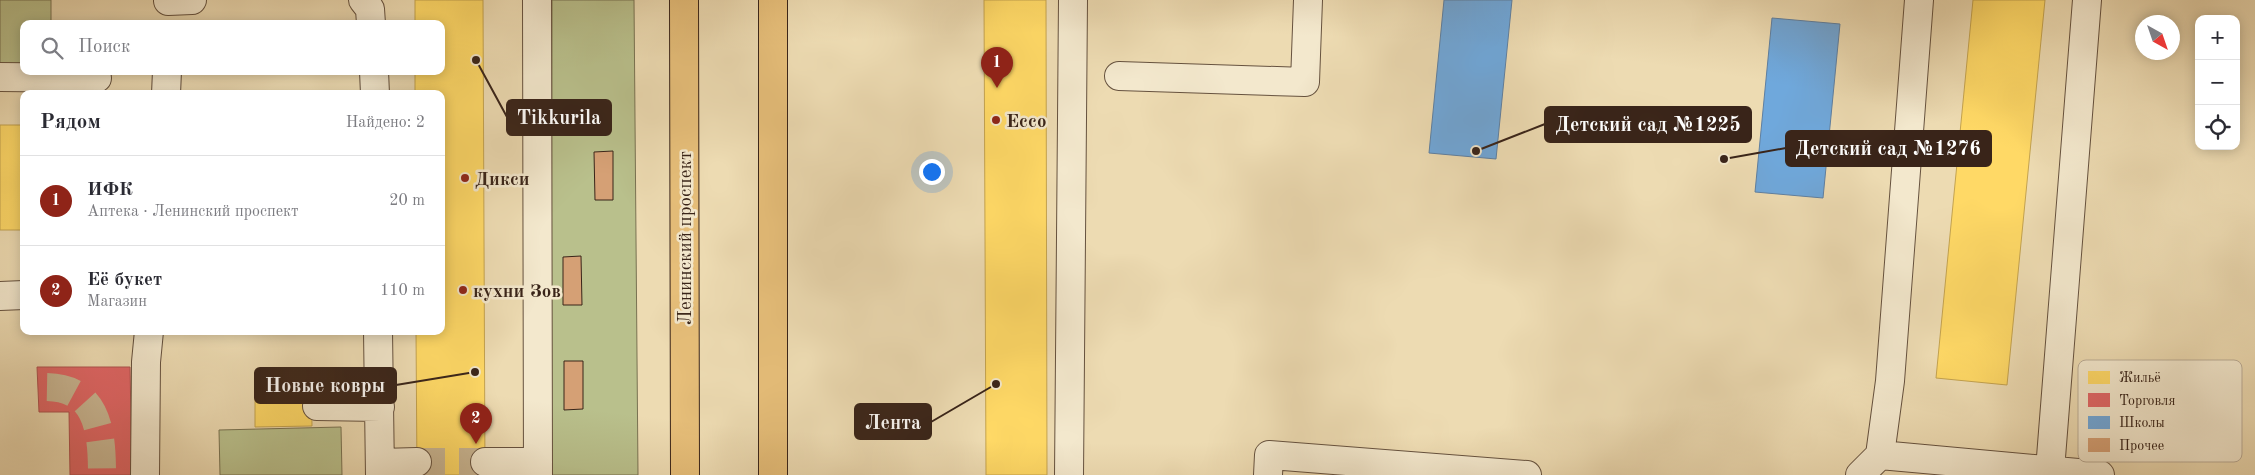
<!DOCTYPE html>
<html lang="ru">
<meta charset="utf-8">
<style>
:root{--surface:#fff;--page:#f7f7f7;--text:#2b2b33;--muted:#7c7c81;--line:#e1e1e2;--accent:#8f2418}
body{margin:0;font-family:"Old Standard TT",serif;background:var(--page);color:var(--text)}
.controls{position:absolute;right:15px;top:15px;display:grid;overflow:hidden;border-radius:10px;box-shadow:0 2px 12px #0003}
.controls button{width:45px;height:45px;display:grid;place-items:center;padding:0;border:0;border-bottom:1px solid var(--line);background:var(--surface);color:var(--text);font:25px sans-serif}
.compass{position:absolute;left:2135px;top:15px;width:45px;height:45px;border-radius:50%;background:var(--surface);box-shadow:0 2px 12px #0003;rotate:140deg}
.you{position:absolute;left:931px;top:171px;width:18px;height:18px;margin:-12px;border:4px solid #fff;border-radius:50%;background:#1a73e8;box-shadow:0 0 0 8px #1a73e833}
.badge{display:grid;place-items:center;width:32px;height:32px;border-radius:50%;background:var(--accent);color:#fff;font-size:16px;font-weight:700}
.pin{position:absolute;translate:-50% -41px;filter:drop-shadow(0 1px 2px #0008)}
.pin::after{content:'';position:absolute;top:26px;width:18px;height:15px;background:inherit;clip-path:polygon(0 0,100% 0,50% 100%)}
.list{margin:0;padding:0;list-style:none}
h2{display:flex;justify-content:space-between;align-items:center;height:65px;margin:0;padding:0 20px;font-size:21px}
h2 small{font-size:16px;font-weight:400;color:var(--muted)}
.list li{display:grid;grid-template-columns:32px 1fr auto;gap:15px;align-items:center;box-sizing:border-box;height:90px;padding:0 20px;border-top:1px solid var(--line)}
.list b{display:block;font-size:19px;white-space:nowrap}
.list p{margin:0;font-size:16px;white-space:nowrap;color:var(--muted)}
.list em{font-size:16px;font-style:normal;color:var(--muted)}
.icon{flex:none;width:28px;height:28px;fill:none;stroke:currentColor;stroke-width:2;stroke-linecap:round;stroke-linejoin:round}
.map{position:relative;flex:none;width:2255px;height:475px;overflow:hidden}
.search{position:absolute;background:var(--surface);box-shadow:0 2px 12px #0003;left:20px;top:20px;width:425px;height:55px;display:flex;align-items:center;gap:12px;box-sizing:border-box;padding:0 18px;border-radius:10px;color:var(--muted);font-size:19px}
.panel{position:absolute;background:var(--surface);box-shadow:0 2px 12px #0003;left:20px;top:90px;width:425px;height:245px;border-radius:10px}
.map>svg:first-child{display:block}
.green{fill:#b9c08c;stroke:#797252}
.homes{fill:#ffd966;stroke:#c4a34f}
.shops{fill:#e06666;stroke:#ae524f}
.schools{fill:#6fa8dc;stroke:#5f80a2}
.building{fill:#d5a075;stroke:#392419}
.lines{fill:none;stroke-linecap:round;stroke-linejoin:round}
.minor-tunnel{stroke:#c9b693;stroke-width:28;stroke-dasharray:28 14;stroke-linecap:butt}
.minor-casing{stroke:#66523f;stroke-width:30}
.major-casing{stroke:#392419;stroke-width:30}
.minor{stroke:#f3e8cd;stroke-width:28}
.major{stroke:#e6be79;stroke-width:28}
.poi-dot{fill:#8f2418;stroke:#f3e8cd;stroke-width:2}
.labels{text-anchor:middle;stroke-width:5;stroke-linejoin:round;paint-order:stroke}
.poi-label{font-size:19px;font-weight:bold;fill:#392419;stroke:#f3e8cd;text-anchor:start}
.street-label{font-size:19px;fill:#392419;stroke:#f3e8cd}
.key{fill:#f3e8cd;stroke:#bbad97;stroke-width:1}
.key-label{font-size:14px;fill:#392419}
.leader{fill:none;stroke:#392419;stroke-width:2}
.callout-dot{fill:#392419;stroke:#f3e8cd;stroke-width:2}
.callout{fill:#392419;stroke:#392419;stroke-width:2}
.callout-label{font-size:20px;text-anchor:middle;font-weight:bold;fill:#fff}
</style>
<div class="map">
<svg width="2255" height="475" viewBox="0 0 2255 475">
<rect width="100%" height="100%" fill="#eddbb2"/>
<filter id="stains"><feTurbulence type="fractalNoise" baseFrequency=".004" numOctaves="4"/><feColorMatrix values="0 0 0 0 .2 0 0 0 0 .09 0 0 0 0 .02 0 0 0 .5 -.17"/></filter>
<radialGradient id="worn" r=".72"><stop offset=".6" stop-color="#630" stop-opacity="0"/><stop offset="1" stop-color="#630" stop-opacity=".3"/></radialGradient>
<!-- green -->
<path class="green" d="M0,0h51v24h-27v41h-24z
M552,0h82l4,475h-87z
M341,427l1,48h-122l-1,-45z"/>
<!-- homes -->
<path class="homes" d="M415,0h68l2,475h-68l-1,-144h25v-237h-26v-23h26v-47h-26z
M984,0h62l1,475h-61z
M1973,0h72l-38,385 -71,-7z
M0,125h24v105h-24z
M311,373l1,53 -57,1v-52z"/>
<!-- shops -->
<path class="shops" d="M37,367h93l2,108h-62l-1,-63h-30z"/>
<!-- schools -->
<path class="schools" d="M1444,0h68l-16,159 -67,-6z
M1772,18l68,6 -17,174 -68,-6z"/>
<!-- building -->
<path class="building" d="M613,151v49h-18l-1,-48z
M581,256l1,49h-19v-48z
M564,361h19v48l-19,1z"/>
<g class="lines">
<!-- minor-tunnel -->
<path class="minor-tunnel" d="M47,387c52,1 55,47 55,88
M417,462h68"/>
<!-- minor casing -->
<g class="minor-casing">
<path id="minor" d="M363,0l7,9 1,15
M537,0l1,475
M168,1l24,-1
M374,71l1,23
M1119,76l186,6 3,-82
M0,77l97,1
M166,94l1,-23
M0,296l24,-1
M378,331l2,144
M317,406l63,1
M1880,455l220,20
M485,462h53
M381,463l36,-1
M2050,470l37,-470
M145,475l1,-113 3,-31
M1069,475l4,-475
M1268,475l1,-20 258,20
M1860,475l20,-20 10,-74 29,-381"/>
</g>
<!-- major casing -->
<g class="major-casing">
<path id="major" d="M684,0l1,475
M773,475v-475"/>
</g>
<!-- minor -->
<use href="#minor" class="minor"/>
<!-- major -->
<use href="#major" class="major"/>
</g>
<!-- markers -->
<g class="poi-dot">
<circle cx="996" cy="120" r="5"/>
<circle cx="465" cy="178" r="5"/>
<circle cx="463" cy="290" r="5"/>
</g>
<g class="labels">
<!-- poi labels -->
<g class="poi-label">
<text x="1006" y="127">Ecco</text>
<text x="475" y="185">Дикси</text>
<text x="473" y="297">кухни Зов</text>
</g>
<!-- street labels -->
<g class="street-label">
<text transform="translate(684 238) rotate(-90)" y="7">Ленинский проспект</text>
</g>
</g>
<!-- legend -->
<rect x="2078" y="360" width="164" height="102" rx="8" class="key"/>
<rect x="2088" y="371" width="22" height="13" fill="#ffd966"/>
<rect x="2088" y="393" width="22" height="14" fill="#e06666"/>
<rect x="2088" y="416" width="22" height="13" fill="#6fa8dc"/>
<rect x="2088" y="438" width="22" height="14" fill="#d5a075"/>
<g class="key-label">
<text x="2119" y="382">Жильё</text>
<text x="2119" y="405">Торговля</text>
<text x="2119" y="427">Школы</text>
<text x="2119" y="450">Прочее</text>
</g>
<!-- callouts -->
<path class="leader" d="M476 60L507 117M1476 151L1545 124M1724 159L1786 148M475 372L396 385M996 384L931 422"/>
<g class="callout-dot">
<circle cx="476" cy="60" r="5"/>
<circle cx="1476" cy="151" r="5"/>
<circle cx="1724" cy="159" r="5"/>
<circle cx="475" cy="372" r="5"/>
<circle cx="996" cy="384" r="5"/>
</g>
<g class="callout">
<rect x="507" y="100" width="104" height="35" rx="5"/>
<rect x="1545" y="107" width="206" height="35" rx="5"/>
<rect x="1786" y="131" width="205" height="35" rx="5"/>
<rect x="255" y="368" width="141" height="35" rx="5"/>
<rect x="855" y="404" width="76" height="35" rx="5"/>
</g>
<g class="callout-label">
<text x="559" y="124">Tikkurila</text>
<text x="1648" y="131">Детский сад №1225</text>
<text x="1888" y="155">Детский сад №1276</text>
<text x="325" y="392">Новые ковры</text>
<text x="893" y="429">Лента</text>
</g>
<rect width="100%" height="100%" filter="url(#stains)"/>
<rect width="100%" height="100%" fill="url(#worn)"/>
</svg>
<div class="controls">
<button>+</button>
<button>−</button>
<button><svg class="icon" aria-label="locate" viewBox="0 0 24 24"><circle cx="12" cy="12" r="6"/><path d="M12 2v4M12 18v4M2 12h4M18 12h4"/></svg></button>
</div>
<svg class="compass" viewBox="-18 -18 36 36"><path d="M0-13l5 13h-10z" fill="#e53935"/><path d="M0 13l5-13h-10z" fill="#7c7c81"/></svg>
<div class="you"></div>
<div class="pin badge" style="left:997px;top:88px">1</div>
<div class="pin badge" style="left:476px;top:444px">2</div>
<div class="search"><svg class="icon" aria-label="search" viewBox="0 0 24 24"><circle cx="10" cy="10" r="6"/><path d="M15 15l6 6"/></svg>Поиск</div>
<section class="panel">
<h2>Рядом<small>Найдено: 2</small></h2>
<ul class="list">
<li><span class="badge">1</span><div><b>ИФК</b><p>Аптека · Ленинский проспект</p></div><em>20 m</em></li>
<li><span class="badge">2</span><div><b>Её букет</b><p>Магазин</p></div><em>110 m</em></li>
</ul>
</section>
</div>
